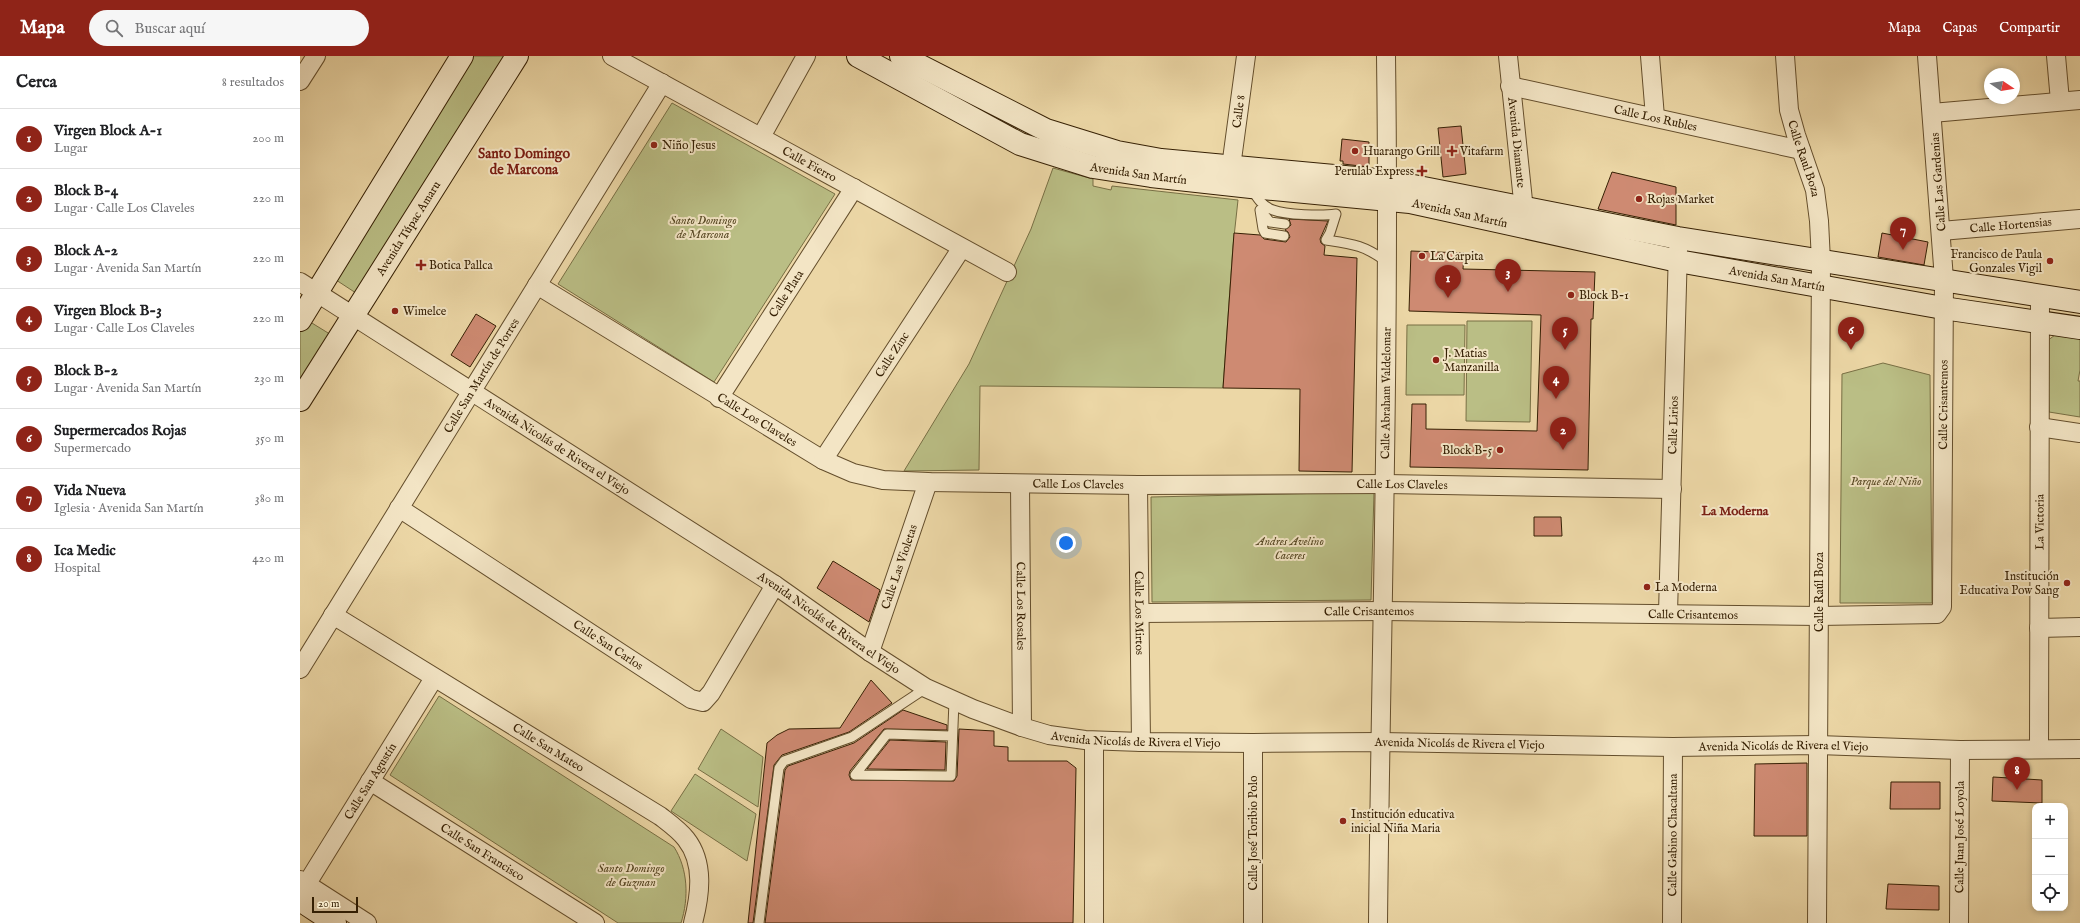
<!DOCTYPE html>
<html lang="es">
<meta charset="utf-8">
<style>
:root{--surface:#fff;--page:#f6f6f6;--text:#202124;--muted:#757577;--line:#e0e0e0;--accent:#8f2418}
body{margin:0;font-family:"IM FELL English",serif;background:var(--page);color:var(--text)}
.controls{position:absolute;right:12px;bottom:12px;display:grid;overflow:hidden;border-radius:8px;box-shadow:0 2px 6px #0003}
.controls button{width:36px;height:36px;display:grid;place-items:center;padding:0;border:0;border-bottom:1px solid var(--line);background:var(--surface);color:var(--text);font:20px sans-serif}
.compass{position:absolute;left:1684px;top:12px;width:36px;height:36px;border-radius:50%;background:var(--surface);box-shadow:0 2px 6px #0003;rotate:102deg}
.scale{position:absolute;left:12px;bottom:10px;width:46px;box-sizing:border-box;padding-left:4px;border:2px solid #362004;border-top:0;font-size:11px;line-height:14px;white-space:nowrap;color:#362004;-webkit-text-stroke:3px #f3e5c5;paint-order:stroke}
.you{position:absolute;left:766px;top:487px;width:14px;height:14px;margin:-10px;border:3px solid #fff;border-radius:50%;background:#1a73e8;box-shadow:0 0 0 6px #1a73e833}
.badge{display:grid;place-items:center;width:26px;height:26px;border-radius:50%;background:var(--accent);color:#fff;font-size:13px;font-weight:700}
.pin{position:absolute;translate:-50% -33px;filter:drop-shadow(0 1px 2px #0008)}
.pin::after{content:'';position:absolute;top:21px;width:14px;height:12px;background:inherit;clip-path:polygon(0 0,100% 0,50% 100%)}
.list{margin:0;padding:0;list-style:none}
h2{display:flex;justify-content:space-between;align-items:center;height:52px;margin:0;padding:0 16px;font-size:17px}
h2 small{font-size:13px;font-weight:400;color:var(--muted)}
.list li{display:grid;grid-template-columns:26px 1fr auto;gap:12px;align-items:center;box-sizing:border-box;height:60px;padding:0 16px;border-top:1px solid var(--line)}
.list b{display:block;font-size:15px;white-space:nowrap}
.list p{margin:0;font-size:13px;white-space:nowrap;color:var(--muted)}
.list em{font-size:13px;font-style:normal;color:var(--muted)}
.icon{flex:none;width:22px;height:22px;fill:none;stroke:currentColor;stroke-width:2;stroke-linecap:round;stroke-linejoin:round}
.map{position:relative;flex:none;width:1780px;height:867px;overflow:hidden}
header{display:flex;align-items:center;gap:24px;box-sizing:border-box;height:56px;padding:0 20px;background:var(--accent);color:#fff}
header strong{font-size:19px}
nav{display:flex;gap:22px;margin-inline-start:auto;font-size:14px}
.search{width:280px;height:36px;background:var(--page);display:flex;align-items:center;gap:10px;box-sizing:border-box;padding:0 14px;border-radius:22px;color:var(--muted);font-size:15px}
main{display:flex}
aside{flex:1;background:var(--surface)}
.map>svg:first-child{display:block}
.green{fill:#babe85;stroke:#786f44}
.building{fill:#ce8a72;stroke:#362004}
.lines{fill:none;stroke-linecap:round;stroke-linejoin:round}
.lane-casing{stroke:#644e2c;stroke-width:11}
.street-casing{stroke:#644e2c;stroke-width:20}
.secondary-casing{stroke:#362004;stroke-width:24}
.lane{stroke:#f3e5c5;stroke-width:9}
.street{stroke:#f3e5c5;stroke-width:18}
.secondary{stroke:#f3e5c5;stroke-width:22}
.poi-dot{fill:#8f2418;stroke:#f3e5c5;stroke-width:1.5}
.labels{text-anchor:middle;stroke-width:4;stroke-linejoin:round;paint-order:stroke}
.street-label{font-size:12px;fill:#362004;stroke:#f3e5c5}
.poi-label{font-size:12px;fill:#362004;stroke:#f3e5c5;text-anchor:start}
.park-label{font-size:12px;font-style:italic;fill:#574824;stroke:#f3e5c5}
.neighbourhood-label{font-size:13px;font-weight:bold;fill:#7a1f14;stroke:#f3e5c5}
.quarter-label{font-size:14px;font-weight:bold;fill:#7a1f14;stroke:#f3e5c5}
</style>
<header>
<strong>Mapa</strong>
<div class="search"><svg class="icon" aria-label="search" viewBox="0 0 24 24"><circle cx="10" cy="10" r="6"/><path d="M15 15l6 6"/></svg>Buscar aquí</div>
<nav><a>Mapa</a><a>Capas</a><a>Compartir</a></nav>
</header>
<main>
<aside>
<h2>Cerca<small>8 resultados</small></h2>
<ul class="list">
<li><span class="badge">1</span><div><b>Virgen Block A-1</b><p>Lugar</p></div><em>200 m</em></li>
<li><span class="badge">2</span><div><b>Block B-4</b><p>Lugar · Calle Los Claveles</p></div><em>220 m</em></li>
<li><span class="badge">3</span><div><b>Block A-2</b><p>Lugar · Avenida San Martín</p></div><em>220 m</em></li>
<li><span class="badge">4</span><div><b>Virgen Block B-3</b><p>Lugar · Calle Los Claveles</p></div><em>220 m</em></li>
<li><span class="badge">5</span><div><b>Block B-2</b><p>Lugar · Avenida San Martín</p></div><em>230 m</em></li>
<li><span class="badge">6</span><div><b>Supermercados Rojas</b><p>Supermercado</p></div><em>350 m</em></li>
<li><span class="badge">7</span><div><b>Vida Nueva</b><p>Iglesia · Avenida San Martín</p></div><em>380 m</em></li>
<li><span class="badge">8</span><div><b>Ica Medic</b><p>Hospital</p></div><em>420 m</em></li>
</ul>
</aside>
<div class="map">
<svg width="1780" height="867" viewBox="0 0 1780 867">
<rect width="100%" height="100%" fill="#ecd7a6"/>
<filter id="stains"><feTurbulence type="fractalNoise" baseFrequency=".005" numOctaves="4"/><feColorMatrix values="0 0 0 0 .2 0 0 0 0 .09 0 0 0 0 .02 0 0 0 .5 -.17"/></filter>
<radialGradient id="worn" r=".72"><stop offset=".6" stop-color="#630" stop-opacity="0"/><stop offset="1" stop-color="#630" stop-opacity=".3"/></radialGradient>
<!-- green -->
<path class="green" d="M173,0h36l-150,239 -26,-17z
M372,47l163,91 -121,188 -156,-98z
M753,112l40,11v7l18,4 1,-4 126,14 -5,46 -10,142 -243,-2 -1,84 -75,1 65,-107 62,-135z
M7,264l26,16 -33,52v-57z
M1167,265h65l-2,101 -64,-1z
M1107,269h58l-1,70h-58z
M1755,279l25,4v31l-2,11h2v36l-31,-5 -2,-71z
M1583,307l47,12 2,228h-92l2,-229z
M1074,436l-3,108 -219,2 -1,-105z
M139,640l235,151c14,22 15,51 7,76h-63l-228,-148z
M421,673l42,28 -5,50 -60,-38z
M395,718l61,40 -9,47 -76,-50z"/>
<!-- building -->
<path class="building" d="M1161,70l5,48 -23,3 -5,-49z
M1042,83l27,3v25l-26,-3v-3h-3z
M1312,116l64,15v38l-78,-16z
M989,163l39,2 -8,18 1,4 4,3 -1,9 33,3 -5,214 -53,-1 1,-82 -77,-1 11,-155 26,2 4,4 22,3 4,-5 -2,-5 -3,-2 6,-5z
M1582,177l46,9 -4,23 -46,-8z
M1111,195l53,2 -1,16 132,3 -2,47h-2l-3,151 -178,-3 2,-63h14v25l111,2 4,-116 -132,-4z
M176,258l20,12 -26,41 -19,-12z
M1234,461h27l1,19h-28z
M533,505l47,29 -11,32 -52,-34z
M571,624l21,23 -43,29 -67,23 -8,10 -21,158h-5l19,-180 10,-8 12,-6 51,-1z
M603,654l44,15v5l-63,-1 -34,42 -1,4 2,5 103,1 3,-5 2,-47 35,2v15l14,1v14h59l9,7 -3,155h-308l20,-153 3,-4 66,-23z
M590,684l56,2 -1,28 -78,-1z
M1507,707v73h-53l1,-72z
M1693,721l49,3v23l-50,-2z
M1591,726h49v27h-50z
M1588,828l51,2v24l-53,-1z"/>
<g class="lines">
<!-- lane casing -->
<g class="lane-casing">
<path id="lane" d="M951,132c6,10 11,18 22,22 13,5 49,6 63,4l-6,19 -4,7c27,4 38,5 61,22
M960,154l3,19 2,4 19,3
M960,154l10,12 15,2
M651,680l-64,-2 -32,41 96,1 3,-75
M459,867l20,-155 5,-7 68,-24 74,-49"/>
</g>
<!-- street casing -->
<g class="street-casing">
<g id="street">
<path id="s1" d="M312,0l395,216"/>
<path id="s2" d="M1208,0l17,164"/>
<path d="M1350,0l5,61"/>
<path id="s3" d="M1485,0l4,54 7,25 19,55 4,31 2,40 -4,662"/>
<path d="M1756,0l4,45"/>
<path d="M0,25l16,-25"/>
<path id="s4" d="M1210,30l291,64"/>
<path d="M1632,57l148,-13"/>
<path d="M461,81l45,-81"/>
<path id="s5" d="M931,111l15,-111"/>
<path id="s6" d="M1641,175l139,-12"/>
<path id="s7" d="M0,226l475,303 95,67 56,36 47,21 49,18 27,8 36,5 56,2 112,1 127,-1 293,5 145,-2 142,5 120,-1"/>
<path id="s8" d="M237,229l286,175 30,13 30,7 45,2 210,3 248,-1 286,5"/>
<path id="s9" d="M419,342l135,-210"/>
<path d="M1739,371l41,6"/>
<path id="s10" d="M523,404l138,-211"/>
<path id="s11" d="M720,428l2,243"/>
<path id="s12" d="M838,429l3,257"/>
<path id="s13" d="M99,452l292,191 12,3 8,-9 64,-108"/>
<path id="s14" d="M840,557l243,-2 436,5 118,-2 5,-7 2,-328 -17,-223"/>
<path id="s15" d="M1368,557l10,-364"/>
<path id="s16" d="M33,559l327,201c9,7 19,14 26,23 19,24 14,57 7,84"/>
<path d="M1739,572l41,-1"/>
<path id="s17" d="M570,596l58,-170"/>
<path id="s18" d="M0,613l362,-586"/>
<path d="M953,687v180"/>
<path id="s19" d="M1739,693l1,-454"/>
<path id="s20" d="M70,725l225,142"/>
<path d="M0,824l67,43"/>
<path id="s21" d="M6,829l128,-207"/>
<path d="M794,867v-182"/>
<path id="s22" d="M1078,867c3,-289 12,-578 8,-867"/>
<path id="s23" d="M1372,867l1,-176"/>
<path id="s24" d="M1659,867l1,-173"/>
</g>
</g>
<!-- secondary casing -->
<g class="secondary-casing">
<g id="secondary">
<path id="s25" d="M558,0l162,88 73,23 58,9 100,11 159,15 268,59 265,47 137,20"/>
<path d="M601,0l145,74 71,22 44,8 227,21 290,57 402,64"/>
<path d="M0,264l162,-264"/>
<path id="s26" d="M0,344l217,-344"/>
<path d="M0,844l35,23"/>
</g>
</g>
<!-- lane -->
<use href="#lane" class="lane"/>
<!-- street -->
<use href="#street" class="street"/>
<!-- secondary -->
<use href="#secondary" class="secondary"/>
</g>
<!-- markers -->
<g class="poi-dot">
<circle cx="354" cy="89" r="4"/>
<circle cx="1055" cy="95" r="4"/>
<path d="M1150 89h4v4h4v4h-4v4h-4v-4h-4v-4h4z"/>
<path d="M1120 109h4v4h4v4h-4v4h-4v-4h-4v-4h4z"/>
<circle cx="1339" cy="143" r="4"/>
<circle cx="1122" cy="200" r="4"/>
<circle cx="1750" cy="205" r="4"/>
<path d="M119 203h4v4h4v4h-4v4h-4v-4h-4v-4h4z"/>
<circle cx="1271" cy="239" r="4"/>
<circle cx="95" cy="255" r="4"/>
<circle cx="1136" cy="304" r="4"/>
<circle cx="1200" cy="394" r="4"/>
<circle cx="1767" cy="527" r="4"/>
<circle cx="1347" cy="531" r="4"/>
<circle cx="1043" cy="765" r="4"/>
</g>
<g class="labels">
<!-- street labels -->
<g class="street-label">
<text dy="4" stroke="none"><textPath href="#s5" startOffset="56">Calle 8</textPath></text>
<text dy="4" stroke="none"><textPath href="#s4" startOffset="149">Calle Los Rubles</textPath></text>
<text dy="4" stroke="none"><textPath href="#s2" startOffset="87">Avenida Diamante</textPath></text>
<text dy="4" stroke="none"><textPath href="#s3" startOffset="105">Calle Raul Boza</textPath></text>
<text dy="4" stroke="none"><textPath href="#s1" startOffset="225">Calle Fierro</textPath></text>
<text dy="4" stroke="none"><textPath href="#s25" startOffset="307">Avenida San Martín</textPath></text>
<text transform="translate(1638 126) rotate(-94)" y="4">Calle Las Gardenias</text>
<text dy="4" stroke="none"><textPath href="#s25" startOffset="631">Avenida San Martín</textPath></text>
<text dy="4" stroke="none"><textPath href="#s6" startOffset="70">Calle Hortensias</textPath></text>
<text dy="4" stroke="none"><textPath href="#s26" startOffset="203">Avenida Túpac Amaru</textPath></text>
<text dy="4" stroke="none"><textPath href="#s25" startOffset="955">Avenida San Martín</textPath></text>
<text dy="4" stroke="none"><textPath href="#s9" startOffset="124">Calle Plata</textPath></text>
<text dy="4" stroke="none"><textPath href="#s10" startOffset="126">Calle Zinc</textPath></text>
<text dy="4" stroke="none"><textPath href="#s18" startOffset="345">Calle San Martín de Porres</textPath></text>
<text dy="4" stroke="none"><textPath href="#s22" startOffset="530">Calle Abraham Valdelomar</textPath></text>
<text dy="4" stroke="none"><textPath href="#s14" startOffset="1008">Calle Crisantemos</textPath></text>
<text dy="4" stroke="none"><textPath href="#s8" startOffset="258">Calle Los Claveles</textPath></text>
<text dy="4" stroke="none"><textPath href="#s15" startOffset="188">Calle Lirios</textPath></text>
<text dy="4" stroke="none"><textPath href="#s7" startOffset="305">Avenida Nicolás de Rivera el Viejo</textPath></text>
<text dy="4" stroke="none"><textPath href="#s8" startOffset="594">Calle Los Claveles</textPath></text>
<text dy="4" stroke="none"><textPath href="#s8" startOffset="918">Calle Los Claveles</textPath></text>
<text dy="4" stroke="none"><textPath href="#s19" startOffset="227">La Victoria</textPath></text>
<text dy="4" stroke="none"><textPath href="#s17" startOffset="90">Calle Las Violetas</textPath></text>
<text transform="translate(1519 536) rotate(-90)" y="4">Calle Raúl Boza</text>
<text dy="4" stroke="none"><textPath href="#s11" startOffset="122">Calle Los Rosales</textPath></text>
<text dy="4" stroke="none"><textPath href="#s14" startOffset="229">Calle Crisantemos</textPath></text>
<text dy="4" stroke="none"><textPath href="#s12" startOffset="128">Calle Los Mirtos</textPath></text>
<text dy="4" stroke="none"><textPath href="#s14" startOffset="553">Calle Crisantemos</textPath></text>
<text dy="4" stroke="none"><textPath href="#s7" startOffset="629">Avenida Nicolás de Rivera el Viejo</textPath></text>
<text dy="4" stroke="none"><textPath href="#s13" startOffset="250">Calle San Carlos</textPath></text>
<text dy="4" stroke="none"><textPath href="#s7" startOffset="965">Avenida Nicolás de Rivera el Viejo</textPath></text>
<text dy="4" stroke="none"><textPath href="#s7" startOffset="1289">Avenida Nicolás de Rivera el Viejo</textPath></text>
<text dy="4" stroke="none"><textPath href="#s7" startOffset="1613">Avenida Nicolás de Rivera el Viejo</textPath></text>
<text dy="4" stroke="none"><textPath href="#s16" startOffset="253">Calle San Mateo</textPath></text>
<text dy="4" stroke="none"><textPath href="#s21" startOffset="122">Calle San Agustín</textPath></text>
<text transform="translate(953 777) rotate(-90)" y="4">Calle José Toribio Polo</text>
<text dy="4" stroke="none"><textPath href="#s23" startOffset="88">Calle Gabino Chacaltana</textPath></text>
<text dy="4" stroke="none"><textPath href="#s24" startOffset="86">Calle Juan José Loyola</textPath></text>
<text dy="4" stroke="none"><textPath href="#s20" startOffset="133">Calle San Francisco</textPath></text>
</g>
<!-- poi labels -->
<g class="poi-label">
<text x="362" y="93">Niño Jesus</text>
<text x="1063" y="99">Huarango Grill</text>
<text x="1160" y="99">Vitafarm</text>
<text x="1114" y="119" text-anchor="end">Perulab Express</text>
<text x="1347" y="147">Rojas Market</text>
<text x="1742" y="202" text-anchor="end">Francisco de Paula<tspan x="1742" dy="14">Gonzales Vigil</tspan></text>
<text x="1130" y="204">La Carpita</text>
<text x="129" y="213">Botica Pallca</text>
<text x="1279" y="243">Block B-1</text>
<text x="103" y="259">Wimelce</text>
<text x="1144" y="301">J. Matias<tspan x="1144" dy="14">Manzanilla</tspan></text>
<text x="1192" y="398" text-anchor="end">Block B-5</text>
<text x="1759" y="524" text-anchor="end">Institución<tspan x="1759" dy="14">Educativa Pow Sang</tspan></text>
<text x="1355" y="535">La Moderna</text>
<text x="1051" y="762">Institución educativa<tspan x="1051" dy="14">inicial Niña Maria</tspan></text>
</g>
<!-- park labels -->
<g class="park-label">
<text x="403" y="168">Santo Domingo<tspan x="403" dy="14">de Marcona</tspan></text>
<text x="1586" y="429">Parque del Niño</text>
<text x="990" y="489">Andres Avelino<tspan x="990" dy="14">Caceres</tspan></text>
<text x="331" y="816">Santo Domingo<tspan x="331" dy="14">de Guzman</tspan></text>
</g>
<!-- neighbourhood labels -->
<g class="neighbourhood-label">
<text x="1435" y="459">La Moderna</text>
</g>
<!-- quarter labels -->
<g class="quarter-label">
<text x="224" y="102">Santo Domingo<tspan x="224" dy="16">de Marcona</tspan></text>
</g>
</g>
<rect width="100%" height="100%" filter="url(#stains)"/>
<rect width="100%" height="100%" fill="url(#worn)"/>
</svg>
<div class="controls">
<button>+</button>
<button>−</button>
<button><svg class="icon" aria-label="locate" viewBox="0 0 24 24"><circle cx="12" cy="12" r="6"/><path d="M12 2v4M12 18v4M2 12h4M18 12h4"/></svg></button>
</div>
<svg class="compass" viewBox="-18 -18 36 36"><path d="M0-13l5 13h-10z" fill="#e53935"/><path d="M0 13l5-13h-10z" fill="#757577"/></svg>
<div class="scale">20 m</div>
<div class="you"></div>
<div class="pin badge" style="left:1148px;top:242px">1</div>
<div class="pin badge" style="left:1263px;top:394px">2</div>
<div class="pin badge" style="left:1208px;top:236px">3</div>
<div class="pin badge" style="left:1256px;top:343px">4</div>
<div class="pin badge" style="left:1265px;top:294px">5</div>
<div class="pin badge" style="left:1551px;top:294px">6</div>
<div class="pin badge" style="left:1603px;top:194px">7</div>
<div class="pin badge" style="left:1717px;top:734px">8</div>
</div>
</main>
